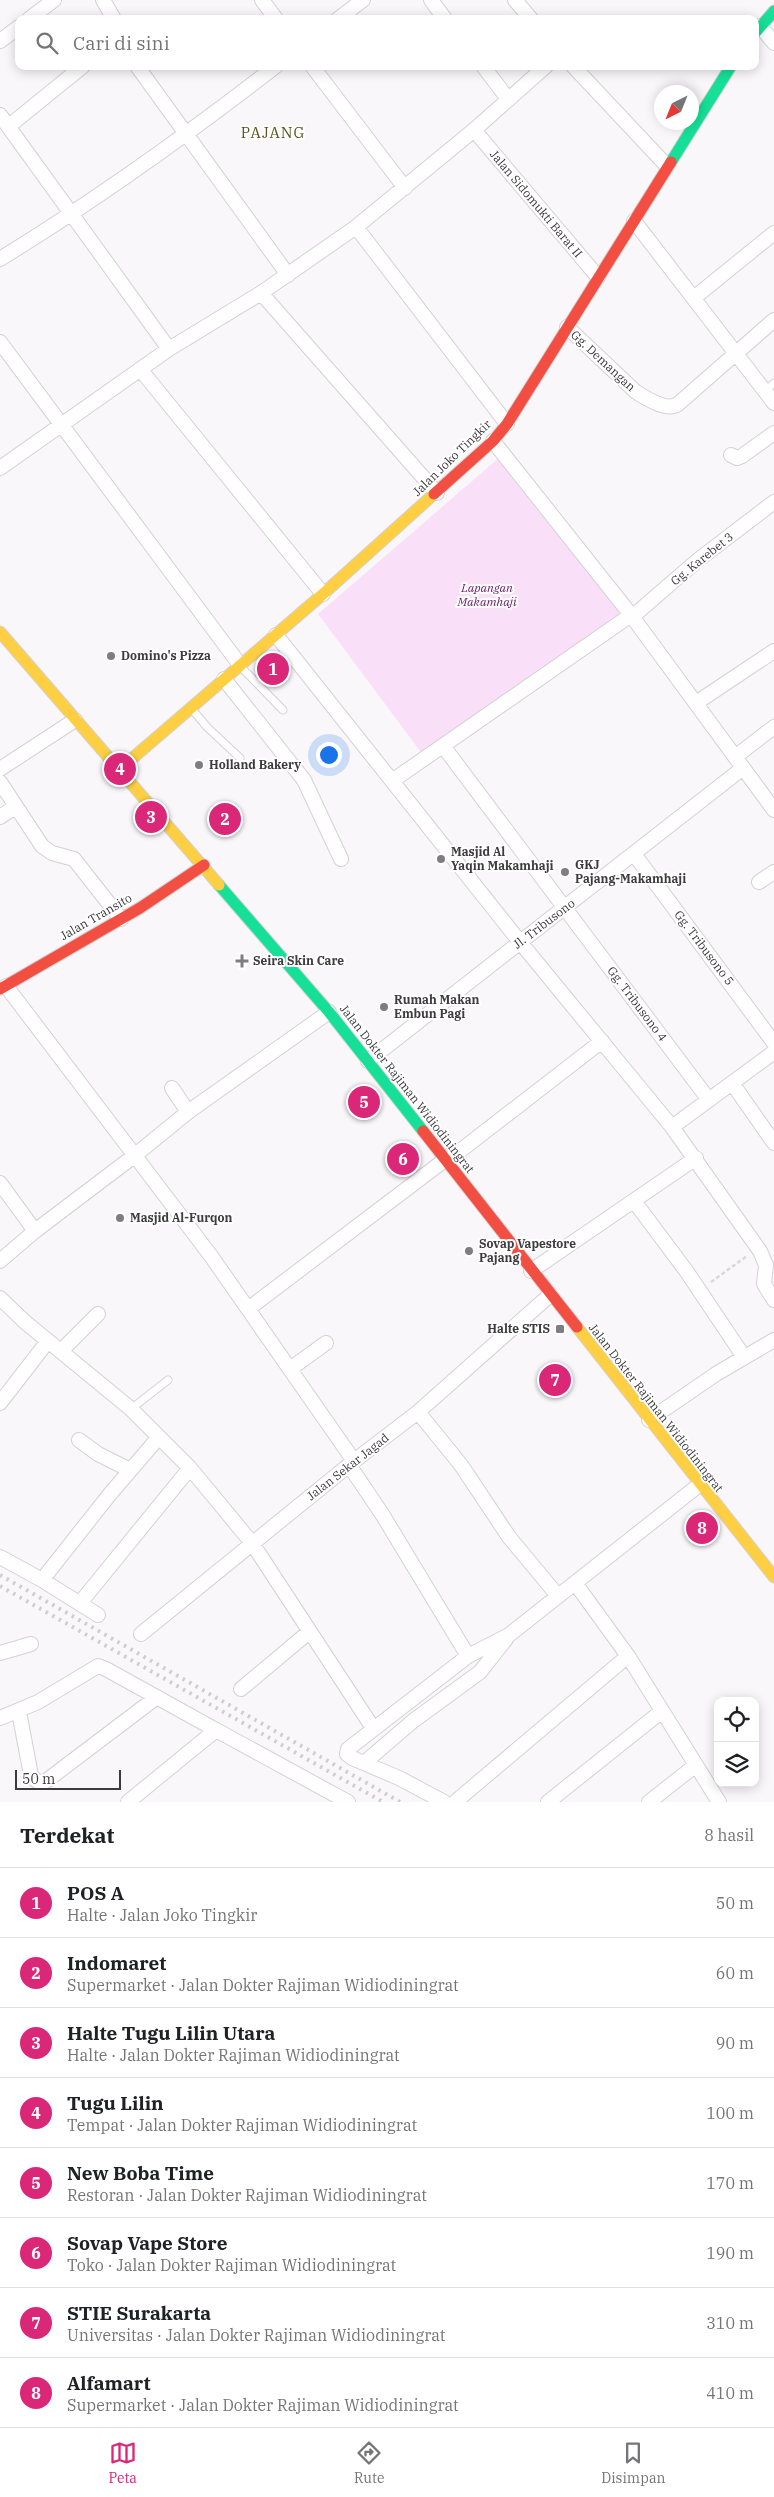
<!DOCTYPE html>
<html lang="id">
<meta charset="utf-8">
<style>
:root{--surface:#fff;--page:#f6f6f6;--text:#202124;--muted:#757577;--line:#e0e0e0;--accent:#db2777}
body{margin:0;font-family:"IBM Plex Serif",serif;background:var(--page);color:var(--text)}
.controls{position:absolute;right:15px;bottom:15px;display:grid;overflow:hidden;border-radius:10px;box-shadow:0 2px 12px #0003}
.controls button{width:45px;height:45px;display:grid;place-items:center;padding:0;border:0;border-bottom:1px solid var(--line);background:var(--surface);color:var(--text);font:25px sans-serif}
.compass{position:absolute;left:654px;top:85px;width:45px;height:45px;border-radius:50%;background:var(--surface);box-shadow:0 2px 12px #0003;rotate:223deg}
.scale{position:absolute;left:15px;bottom:12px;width:106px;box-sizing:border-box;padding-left:5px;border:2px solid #3d3b3d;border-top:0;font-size:14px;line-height:18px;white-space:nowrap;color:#3d3b3d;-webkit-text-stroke:4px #fff;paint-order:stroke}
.you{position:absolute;left:328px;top:754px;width:18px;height:18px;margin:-12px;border:4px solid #fff;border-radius:50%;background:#1a73e8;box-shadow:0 0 0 8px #1a73e833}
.badge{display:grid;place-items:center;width:32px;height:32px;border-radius:50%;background:var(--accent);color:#fff;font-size:16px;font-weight:700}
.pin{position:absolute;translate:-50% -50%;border:2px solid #fff;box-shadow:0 1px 5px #0006}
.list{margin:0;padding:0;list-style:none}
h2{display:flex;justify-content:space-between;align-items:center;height:65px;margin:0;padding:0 20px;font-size:21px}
h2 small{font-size:16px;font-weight:400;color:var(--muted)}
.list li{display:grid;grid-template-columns:32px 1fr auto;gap:15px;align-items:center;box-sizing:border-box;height:70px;padding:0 20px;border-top:1px solid var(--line)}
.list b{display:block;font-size:19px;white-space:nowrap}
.list p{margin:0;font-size:16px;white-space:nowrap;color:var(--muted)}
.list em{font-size:16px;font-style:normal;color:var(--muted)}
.icon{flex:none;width:28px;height:28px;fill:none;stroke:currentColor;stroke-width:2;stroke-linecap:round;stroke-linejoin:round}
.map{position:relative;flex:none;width:774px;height:1802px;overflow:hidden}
.search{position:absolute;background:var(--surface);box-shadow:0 2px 12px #0003;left:15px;right:15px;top:15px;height:55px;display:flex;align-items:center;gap:12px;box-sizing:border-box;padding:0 18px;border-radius:10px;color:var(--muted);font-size:19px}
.sheet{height:625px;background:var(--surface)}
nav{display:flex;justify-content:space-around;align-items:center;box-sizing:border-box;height:70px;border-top:1px solid var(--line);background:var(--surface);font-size:14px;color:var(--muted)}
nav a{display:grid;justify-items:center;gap:2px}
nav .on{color:var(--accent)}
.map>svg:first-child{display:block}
.green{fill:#fadff9}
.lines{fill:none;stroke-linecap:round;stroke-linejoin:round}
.lane-casing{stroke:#d4d1d4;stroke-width:9}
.street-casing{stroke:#d4d1d4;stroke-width:16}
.fast-casing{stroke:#d4d1d4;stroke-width:13}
.slow-casing{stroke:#d4d1d4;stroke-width:13}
.jam-casing{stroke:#d4d1d4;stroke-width:13}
.path{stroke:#d9d8d9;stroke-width:2.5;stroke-dasharray:4 2.5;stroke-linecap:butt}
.lane{stroke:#fefefe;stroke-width:7}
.street{stroke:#fefefe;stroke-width:14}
.fast{stroke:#16e098;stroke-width:11}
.slow{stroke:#ffcf43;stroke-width:11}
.jam{stroke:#f24e42;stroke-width:11}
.rail{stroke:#d0ced0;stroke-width:4;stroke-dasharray:2.5 5;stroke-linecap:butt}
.poi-dot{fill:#7f7d7f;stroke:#fff;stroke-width:2}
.labels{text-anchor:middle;stroke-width:4;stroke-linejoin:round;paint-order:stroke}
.street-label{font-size:12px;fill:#3d3b3d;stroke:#fff}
.park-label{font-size:12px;font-style:italic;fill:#68196a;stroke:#fff}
.poi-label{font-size:12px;font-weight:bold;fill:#3d3b3d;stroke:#fff;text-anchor:start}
.quarter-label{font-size:15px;letter-spacing:1px;fill:#57571c;stroke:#fff}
</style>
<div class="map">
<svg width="774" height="1802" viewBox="0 0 774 1802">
<rect width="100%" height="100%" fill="#faf7fa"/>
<!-- green -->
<path class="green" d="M500,457l123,159 -200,139 -105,-141z"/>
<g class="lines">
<!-- lane casing -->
<g class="lane-casing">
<path id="lane" d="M765,391l9,-8
M241,667l42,43
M191,708l16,19 33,31
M131,1409l37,-29"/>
</g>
<!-- street casing -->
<g class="street-casing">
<path id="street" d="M103,0l11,19
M262,0l14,19
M431,0l14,19
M515,0l16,19
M29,19l25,-19
M338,19l25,-19
M760,26l14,17
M0,41l19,-14
M137,66l151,209
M312,66l93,122
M483,66l25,33
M573,66l94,100
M0,115l169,234
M9,126l74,-60
M474,130l124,147
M634,221l140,182
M356,227l151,197
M0,259c96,-59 187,-124 276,-193
M261,293l176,200
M695,297l79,-64
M567,327l69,65c10,6 31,20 42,12l96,-84
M0,342l240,323
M140,369l183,225
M493,441l138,174 143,195
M731,455l6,3 5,-2 32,-23
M0,468l169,-119 92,-56 95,-66 118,-97 72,-64
M632,617l66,-57 76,-58
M276,635l244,307 152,185 88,124 6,14 -2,19 10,16
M224,679l80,101 37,79
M696,703l78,-52
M443,746l266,354
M735,757l39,-30
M0,769l75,-49
M392,781l239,-166
M0,782l42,64 10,7 22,6 47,60
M0,817l15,-10
M634,854l140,189
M759,882l15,-10
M6,986l205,270 143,205
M368,1061l375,-293
M732,1083l42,60
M172,1088l16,24
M672,1127l102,-75
M447,1161l155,-120
M0,1183l35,48
M634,1201l53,71 57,85
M0,1261l35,-30 99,-75 54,-44 141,-100
M531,1271l165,-113
M0,1298l25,24 106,87 59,59 62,75 121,185
M248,1309l198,-150
M61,1351l37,-37
M290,1369l36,-26
M0,1403l48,-62
M418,1412l43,53 48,72 49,59
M649,1420l67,-46 58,-34
M79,1440l19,14 32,16
M349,1465l33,49 86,142
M0,1557l42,23 68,-86 49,-57
M42,1580l56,35
M575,1583l53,73 91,146
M80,1603l110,-135
M141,1634l213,-173 64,-49 132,-117
M0,1653l31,-9
M241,1689l68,-57
M19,1712l12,63c5,7 8,8 15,6l111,-84
M0,1718l38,-16 60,-36 8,3 110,61
M364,1763l49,-42 67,-49 26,-33
M128,1802l88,-72 132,72
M444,1802l-45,-24 -47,-20 -5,-4 1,-5 120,-93 41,-21 190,-150
M455,1802l173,-146
M548,1802l114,-91
M649,1802l47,-37"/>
</g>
<!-- fast casing -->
<g class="fast-casing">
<path id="fast" d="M755,33l19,-22
M671,162l60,-96
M219,885l110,127 94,119"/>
</g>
<!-- slow casing -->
<g class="slow-casing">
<path id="slow" d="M0,632l219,253
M120,769l203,-175 111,-100
M577,1327l197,250"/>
</g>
<!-- jam casing -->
<g class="jam-casing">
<path id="jam" d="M434,494l59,-53 14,-17 164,-262
M0,989l140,-81 64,-43
M423,1131l154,196"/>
</g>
<!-- path -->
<path class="path" d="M711,1282l36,-26"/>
<!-- lane -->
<use href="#lane" class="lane"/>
<!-- street -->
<use href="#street" class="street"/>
<!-- fast -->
<use href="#fast" class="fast"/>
<!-- slow -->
<use href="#slow" class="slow"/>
<!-- jam -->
<use href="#jam" class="jam"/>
<!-- rail -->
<path class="rail" d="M0,1575l400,227
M0,1586l383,216"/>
</g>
<!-- markers -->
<g class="poi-dot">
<circle cx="111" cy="656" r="5"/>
<circle cx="199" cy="765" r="5"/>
<circle cx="441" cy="859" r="5"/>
<circle cx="565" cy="872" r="5"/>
<path d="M239.5 953.5h5v5h5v5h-5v5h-5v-5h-5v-5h5z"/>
<circle cx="384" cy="1007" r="5"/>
<circle cx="120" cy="1218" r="5"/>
<circle cx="469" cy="1251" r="5"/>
<rect x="555" y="1324" width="10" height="10" rx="2.5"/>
</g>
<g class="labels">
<!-- street labels -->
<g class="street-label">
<text transform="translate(536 204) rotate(50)" y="4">Jalan Sidomukti Barat II</text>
<text transform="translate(603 361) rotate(43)" y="4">Gg. Demangan</text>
<text transform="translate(452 458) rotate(-44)" y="4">Jalan Joko Tingkir</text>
<text transform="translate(702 559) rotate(-39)" y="4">Gg. Karebet 3</text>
<text transform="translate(96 917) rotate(-30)" y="4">Jalan Transito</text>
<text transform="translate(544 924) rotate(-37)" y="4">Jl. Tribusono</text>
<text transform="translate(704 948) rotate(53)" y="4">Gg. Tribusono 5</text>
<text transform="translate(637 1004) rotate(53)" y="4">Gg. Tribusono 4</text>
<text transform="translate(407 1089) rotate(52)" y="4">Jalan Dokter Rajiman Widiodiningrat</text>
<text transform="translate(656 1408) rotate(52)" y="4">Jalan Dokter Rajiman Widiodiningrat</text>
<text transform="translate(348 1467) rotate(-38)" y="4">Jalan Sekar Jagad</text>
</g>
<!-- park labels -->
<g class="park-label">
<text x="487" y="592">Lapangan<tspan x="487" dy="14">Makamhaji</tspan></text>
</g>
<!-- poi labels -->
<g class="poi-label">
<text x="121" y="660">Domino's Pizza</text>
<text x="209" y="769">Holland Bakery</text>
<text x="451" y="856">Masjid Al<tspan x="451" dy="14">Yaqin Makamhaji</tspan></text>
<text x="575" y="869">GKJ<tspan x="575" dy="14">Pajang-Makamhaji</tspan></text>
<text x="253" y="965">Seira Skin Care</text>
<text x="394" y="1004">Rumah Makan<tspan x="394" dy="14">Embun Pagi</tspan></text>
<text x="130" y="1222">Masjid Al-Furqon</text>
<text x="479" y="1248">Sovap Vapestore<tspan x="479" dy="14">Pajang</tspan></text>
<text x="550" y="1333" text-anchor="end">Halte STIS</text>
</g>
<!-- quarter labels -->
<g class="quarter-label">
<text x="273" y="138">PAJANG</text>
</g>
</g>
</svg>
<div class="controls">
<button><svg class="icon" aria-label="locate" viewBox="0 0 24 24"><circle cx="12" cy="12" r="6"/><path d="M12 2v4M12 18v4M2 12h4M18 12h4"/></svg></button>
<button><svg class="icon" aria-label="layers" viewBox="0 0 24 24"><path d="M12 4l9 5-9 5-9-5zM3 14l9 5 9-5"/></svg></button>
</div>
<svg class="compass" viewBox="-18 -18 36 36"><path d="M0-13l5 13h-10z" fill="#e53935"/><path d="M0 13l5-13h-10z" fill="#757577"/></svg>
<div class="scale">50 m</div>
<div class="you"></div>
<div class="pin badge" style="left:273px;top:669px">1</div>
<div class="pin badge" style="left:225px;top:819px">2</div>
<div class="pin badge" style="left:151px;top:817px">3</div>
<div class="pin badge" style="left:120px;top:769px">4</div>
<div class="pin badge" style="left:364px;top:1102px">5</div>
<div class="pin badge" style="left:403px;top:1159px">6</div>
<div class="pin badge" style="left:555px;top:1380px">7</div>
<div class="pin badge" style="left:702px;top:1528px">8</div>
<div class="search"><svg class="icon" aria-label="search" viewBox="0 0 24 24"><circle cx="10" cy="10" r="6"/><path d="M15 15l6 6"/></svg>Cari di sini</div>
</div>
<section class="sheet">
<h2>Terdekat<small>8 hasil</small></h2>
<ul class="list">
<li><span class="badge">1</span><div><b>POS A</b><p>Halte · Jalan Joko Tingkir</p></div><em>50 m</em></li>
<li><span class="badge">2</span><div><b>Indomaret</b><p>Supermarket · Jalan Dokter Rajiman Widiodiningrat</p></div><em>60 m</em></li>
<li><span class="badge">3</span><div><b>Halte Tugu Lilin Utara</b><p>Halte · Jalan Dokter Rajiman Widiodiningrat</p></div><em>90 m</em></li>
<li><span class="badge">4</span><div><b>Tugu Lilin</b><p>Tempat · Jalan Dokter Rajiman Widiodiningrat</p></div><em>100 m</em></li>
<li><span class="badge">5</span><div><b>New Boba Time</b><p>Restoran · Jalan Dokter Rajiman Widiodiningrat</p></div><em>170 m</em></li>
<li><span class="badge">6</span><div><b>Sovap Vape Store</b><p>Toko · Jalan Dokter Rajiman Widiodiningrat</p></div><em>190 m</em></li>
<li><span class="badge">7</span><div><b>STIE Surakarta</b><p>Universitas · Jalan Dokter Rajiman Widiodiningrat</p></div><em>310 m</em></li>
<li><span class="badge">8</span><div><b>Alfamart</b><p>Supermarket · Jalan Dokter Rajiman Widiodiningrat</p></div><em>410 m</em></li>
</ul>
</section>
<nav>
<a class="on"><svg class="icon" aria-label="map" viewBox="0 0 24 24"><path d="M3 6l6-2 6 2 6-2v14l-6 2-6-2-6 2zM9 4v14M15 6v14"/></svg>Peta</a>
<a><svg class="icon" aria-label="directions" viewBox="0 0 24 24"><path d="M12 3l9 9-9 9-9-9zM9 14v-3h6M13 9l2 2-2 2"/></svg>Rute</a>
<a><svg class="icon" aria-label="saved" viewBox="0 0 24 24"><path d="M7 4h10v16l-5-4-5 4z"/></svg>Disimpan</a>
</nav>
